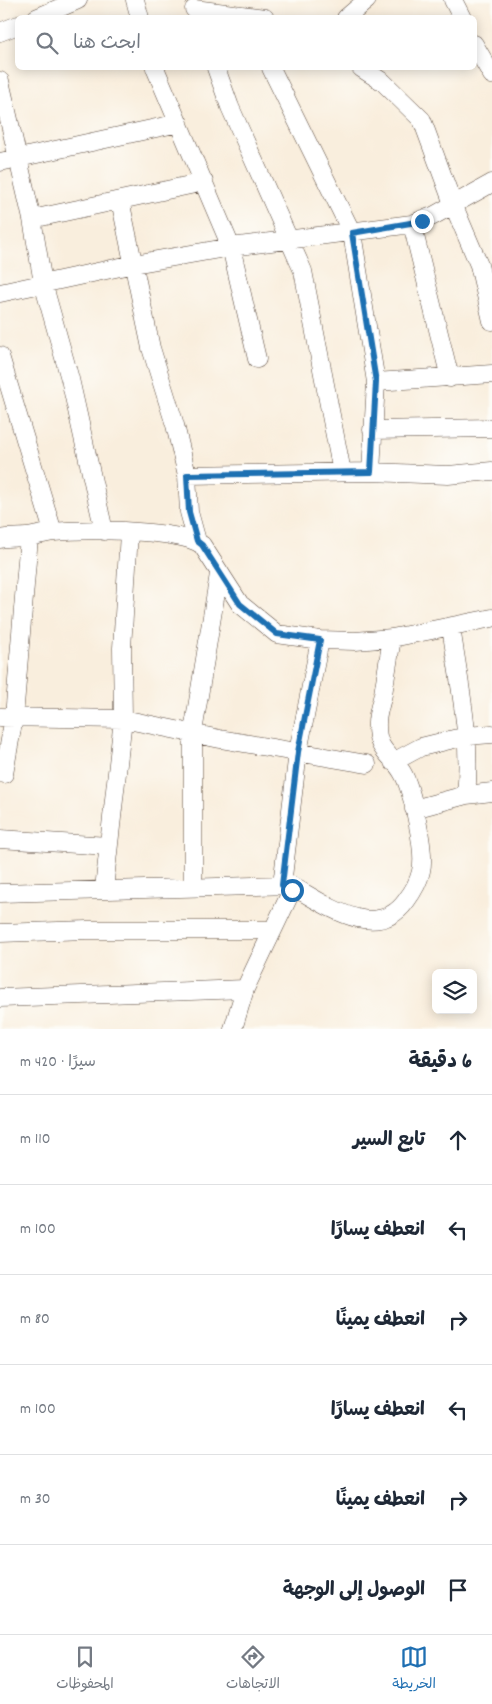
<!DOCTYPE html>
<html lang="ar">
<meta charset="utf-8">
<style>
:root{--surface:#fff;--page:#f2f2f3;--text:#1f2937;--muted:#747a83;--line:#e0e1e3;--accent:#1f6fb2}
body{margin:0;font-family:Dekko,"Playpen Sans Arabic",sans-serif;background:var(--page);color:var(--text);direction:rtl}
.controls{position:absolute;right:15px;bottom:15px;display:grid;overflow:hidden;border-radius:8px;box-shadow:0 2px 12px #0003}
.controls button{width:45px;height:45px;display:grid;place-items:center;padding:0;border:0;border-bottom:1px solid var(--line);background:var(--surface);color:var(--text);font:25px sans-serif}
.stop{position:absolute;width:15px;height:15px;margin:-11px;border:4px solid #1f6fb2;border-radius:50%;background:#fff}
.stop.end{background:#1f6fb2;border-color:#fff;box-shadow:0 1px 5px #0008}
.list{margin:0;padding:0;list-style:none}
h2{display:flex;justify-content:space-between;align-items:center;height:65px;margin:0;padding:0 20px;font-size:21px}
h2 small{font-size:16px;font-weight:400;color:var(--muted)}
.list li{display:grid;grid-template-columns:32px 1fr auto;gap:15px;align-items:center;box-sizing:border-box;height:90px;padding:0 20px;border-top:1px solid var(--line)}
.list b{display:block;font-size:19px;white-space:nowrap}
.list em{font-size:16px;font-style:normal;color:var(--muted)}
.icon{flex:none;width:28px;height:28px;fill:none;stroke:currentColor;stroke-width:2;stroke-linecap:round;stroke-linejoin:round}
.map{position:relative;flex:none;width:492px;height:1029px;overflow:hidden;direction:ltr}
.search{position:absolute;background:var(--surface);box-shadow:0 2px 12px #0003;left:15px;right:15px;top:15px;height:55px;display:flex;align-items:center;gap:12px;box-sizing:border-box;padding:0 18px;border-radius:8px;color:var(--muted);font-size:19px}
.sheet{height:605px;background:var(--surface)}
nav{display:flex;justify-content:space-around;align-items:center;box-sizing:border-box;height:70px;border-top:1px solid var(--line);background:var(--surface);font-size:14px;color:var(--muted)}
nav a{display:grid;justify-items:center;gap:2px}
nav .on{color:var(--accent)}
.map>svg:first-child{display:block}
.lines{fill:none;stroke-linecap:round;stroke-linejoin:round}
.street-casing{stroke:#58473b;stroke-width:19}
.street{stroke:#fff;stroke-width:18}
.route{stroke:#1f6fb2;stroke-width:6}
</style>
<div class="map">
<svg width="492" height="1029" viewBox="0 0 492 1029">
<rect width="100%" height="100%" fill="#fdfcf7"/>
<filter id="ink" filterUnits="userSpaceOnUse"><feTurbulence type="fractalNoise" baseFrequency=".02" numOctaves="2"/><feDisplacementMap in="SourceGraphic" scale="10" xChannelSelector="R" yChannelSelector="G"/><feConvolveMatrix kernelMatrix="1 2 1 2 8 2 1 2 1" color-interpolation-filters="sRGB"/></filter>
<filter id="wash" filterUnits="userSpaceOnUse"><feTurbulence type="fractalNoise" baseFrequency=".0096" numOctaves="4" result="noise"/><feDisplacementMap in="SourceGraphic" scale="20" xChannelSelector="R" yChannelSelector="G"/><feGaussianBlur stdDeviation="1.12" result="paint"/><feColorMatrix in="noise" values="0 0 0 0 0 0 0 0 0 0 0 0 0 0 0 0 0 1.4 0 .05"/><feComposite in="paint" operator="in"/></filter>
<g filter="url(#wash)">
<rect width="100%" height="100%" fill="#f9eedd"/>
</g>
<g filter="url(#ink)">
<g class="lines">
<!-- street casing -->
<g class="street-casing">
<path id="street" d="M135,0l5,18
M453,0l9,18
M194,9l71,9
M36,18l42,-18
M346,18l21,-18
M0,32l18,-7
M474,44l18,31
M155,68l76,179 26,112
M216,68l14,39 73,164 39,201
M271,68l81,165 24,149 -5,90
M361,68l22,14 39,38 31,84 26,61 13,56
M0,81l32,138 11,64 27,96 34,152
M0,162l179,-39
M120,200l31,148 24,77 12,50 2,37 8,29
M32,219l172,-37
M412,224l38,154
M0,293l134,-29 97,-17 181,-23 21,-8 59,-33
M0,356l53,176
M376,382l116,-8
M372,430l120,-2
M187,475l184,-3 77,3 44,-4
M0,539c9,-2 18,-1 27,-2 9,-1 18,-4 27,-5 29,-3 126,-3 148,13l38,59 37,30 43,6 35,1 37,-3 100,-20
M0,717l123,2 97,20 147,25
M393,762l28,-15 45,-11 26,-2
M4,774l10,-57 15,-180
M466,795l26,-3
M414,809l52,-14c6,-55 -7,-112 -15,-168
M0,839l108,7
M282,885l16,-133 22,-112
M292,886c33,18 84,57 114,15 6,-8 13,-20 15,-30 5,-18 -9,-83 -19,-99 -11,-19 -26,-20 -25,-49 0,-9 4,-20 6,-29 3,-19 6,-38 9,-56
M193,887v-155l26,-158
M104,889l19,-170 -1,-71 7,-115
M0,893l291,-8 1,5 -47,99 -12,40
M0,933l87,-3h185
M0,998l245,-9"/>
</g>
<!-- street -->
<use href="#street" class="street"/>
</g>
</g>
<g class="lines" filter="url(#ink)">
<!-- route -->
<path class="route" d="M292,890l-1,-5h-9l16,-133 22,-112 -43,-6 -37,-30 -38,-59 -5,-4 -8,-29 -2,-37 184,-3 5,-90 -24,-149 70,-12"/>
</g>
</svg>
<div class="controls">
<button><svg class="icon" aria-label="layers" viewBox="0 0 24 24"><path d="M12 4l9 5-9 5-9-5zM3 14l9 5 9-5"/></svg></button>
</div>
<div class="stop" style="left:292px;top:890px"></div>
<div class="stop end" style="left:422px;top:221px"></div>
<div class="search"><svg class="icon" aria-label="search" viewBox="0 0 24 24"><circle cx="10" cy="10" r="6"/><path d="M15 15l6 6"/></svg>ابحث هنا</div>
</div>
<section class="sheet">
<h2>6 دقيقة<small>سيرًا · 420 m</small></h2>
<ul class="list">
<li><svg class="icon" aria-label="ahead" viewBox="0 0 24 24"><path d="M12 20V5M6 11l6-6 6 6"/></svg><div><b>تابع السير</b></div><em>110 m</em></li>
<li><svg class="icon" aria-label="left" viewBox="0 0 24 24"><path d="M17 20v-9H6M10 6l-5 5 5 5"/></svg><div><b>انعطف يسارًا</b></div><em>100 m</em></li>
<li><svg class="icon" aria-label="right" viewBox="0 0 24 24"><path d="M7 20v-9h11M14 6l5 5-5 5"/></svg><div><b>انعطف يمينًا</b></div><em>80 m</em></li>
<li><svg class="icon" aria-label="left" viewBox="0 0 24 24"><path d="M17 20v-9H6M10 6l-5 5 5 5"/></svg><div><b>انعطف يسارًا</b></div><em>100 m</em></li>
<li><svg class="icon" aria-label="right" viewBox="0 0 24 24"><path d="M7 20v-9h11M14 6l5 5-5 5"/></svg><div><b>انعطف يمينًا</b></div><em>30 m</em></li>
<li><svg class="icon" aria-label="arrive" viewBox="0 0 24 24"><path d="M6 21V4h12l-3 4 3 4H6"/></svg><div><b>الوصول إلى الوجهة</b></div></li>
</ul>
</section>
<nav>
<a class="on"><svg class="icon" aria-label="map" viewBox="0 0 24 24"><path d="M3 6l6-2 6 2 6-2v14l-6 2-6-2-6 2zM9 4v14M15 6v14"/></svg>الخريطة</a>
<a><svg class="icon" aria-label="directions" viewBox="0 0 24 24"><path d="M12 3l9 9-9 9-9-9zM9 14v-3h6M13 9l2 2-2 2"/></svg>الاتجاهات</a>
<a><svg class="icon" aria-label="saved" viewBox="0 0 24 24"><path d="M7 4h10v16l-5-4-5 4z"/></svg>المحفوظات</a>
</nav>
